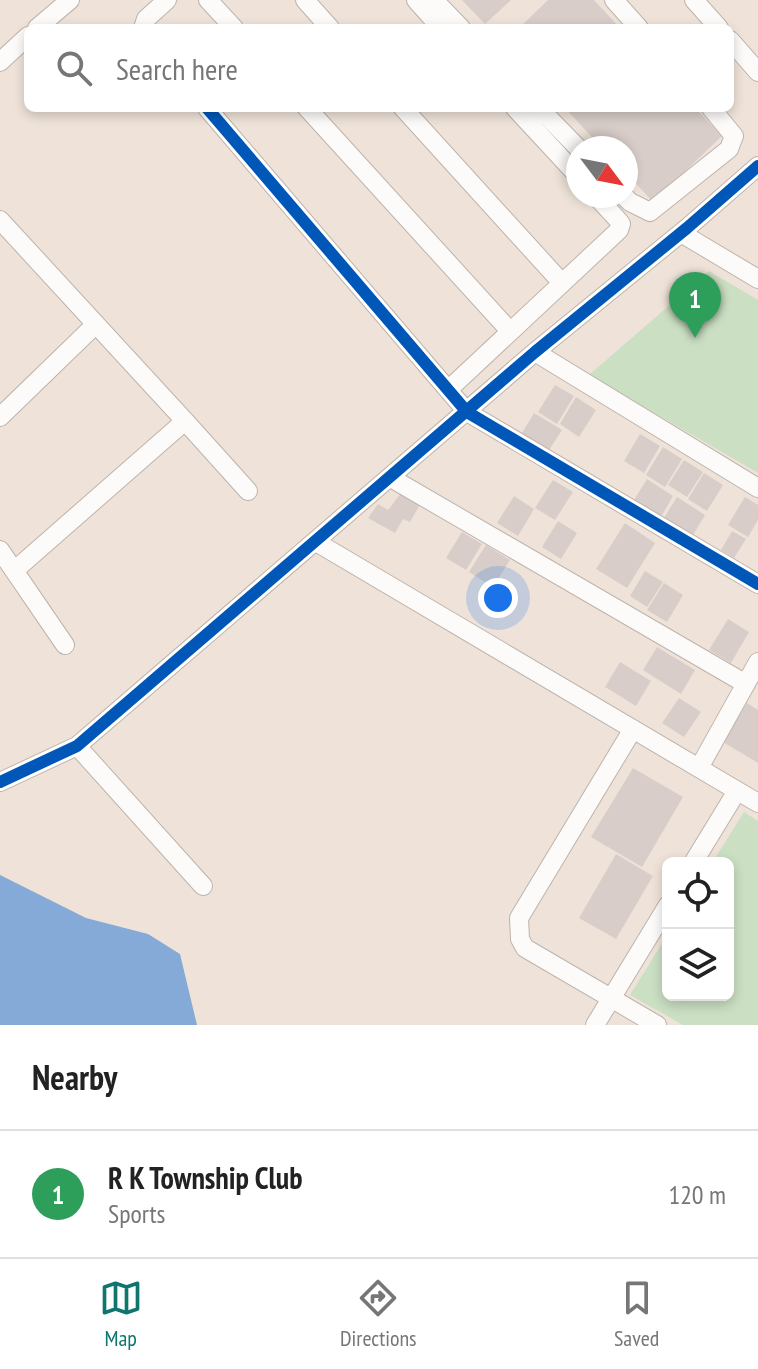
<!DOCTYPE html>
<style>
:root{--surface:#fff;--page:#f6f6f6;--text:#222;--muted:#767676;--line:#e0e0e0;--accent:#0f766e}
body{margin:0;font-family:"PT Sans Narrow",sans-serif;background:var(--page);color:var(--text)}
.controls{position:absolute;right:24px;bottom:24px;display:grid;overflow:hidden;border-radius:12px;box-shadow:0 4px 12px #0003}
.controls button{width:72px;height:72px;display:grid;place-items:center;padding:0;border:0;border-bottom:2px solid var(--line);background:var(--surface);color:var(--text);font:40px sans-serif}
.compass{position:absolute;left:566px;top:136px;width:72px;height:72px;border-radius:50%;background:var(--surface);box-shadow:0 4px 12px #0003;rotate:122deg}
.you{position:absolute;left:498px;top:598px;width:28px;height:28px;margin:-20px;border:6px solid #fff;border-radius:50%;background:#1a73e8;box-shadow:0 0 0 12px #1a73e833}
.badge{display:grid;place-items:center;width:52px;height:52px;border-radius:50%;background:var(--accent);color:#fff;font-size:26px;font-weight:700}
.pin{position:absolute;translate:-50% -66px;filter:drop-shadow(0 2px 4px #0008)}
.pin::after{content:'';position:absolute;top:42px;width:28px;height:24px;background:inherit;clip-path:polygon(0 0,100% 0,50% 100%)}
.list{margin:0;padding:0;list-style:none}
h2{display:flex;justify-content:space-between;align-items:center;height:104px;margin:0;padding:0 32px;font-size:34px}
h2 small{font-size:26px;font-weight:400;color:var(--muted)}
.list li{display:grid;grid-template-columns:52px 1fr auto;gap:24px;align-items:center;box-sizing:border-box;height:128px;padding:0 32px;border-top:2px solid var(--line)}
.list b{display:block;font-size:30px;white-space:nowrap}
.list p{margin:0;font-size:26px;white-space:nowrap;color:var(--muted)}
.list em{font-size:26px;font-style:normal;color:var(--muted)}
.icon{flex:none;width:44px;height:44px;fill:none;stroke:currentColor;stroke-width:2;stroke-linecap:round;stroke-linejoin:round}
.map{position:relative;flex:none;width:758px;height:1025px;overflow:hidden}
.search{position:absolute;background:var(--surface);box-shadow:0 4px 12px #0003;left:24px;right:24px;top:24px;height:88px;display:flex;align-items:center;gap:20px;box-sizing:border-box;padding:0 28px;border-radius:12px;color:var(--muted);font-size:30px}
.sheet{height:232px;background:var(--surface)}
nav{display:flex;justify-content:space-around;align-items:center;box-sizing:border-box;height:112px;border-top:2px solid var(--line);background:var(--surface);font-size:22px;color:var(--muted)}
nav a{display:grid;justify-items:center;gap:4px}
nav .on{color:var(--accent)}
.map>svg:first-child{display:block}
.green{fill:#cbdfc3}
.water{fill:#85aad7}
.building{fill:#d8cdc8}
.lines{fill:none;stroke-linecap:round;stroke-linejoin:round}
.minor-casing{stroke:#bcb3ac;stroke-width:20}
.minor{stroke:#fdfbf9;stroke-width:18}
.cycleway-casing{stroke:#fff;stroke-width:17}
.cycleway{stroke:#0057b8;stroke-width:12}
</style>
<div class="map">
<svg width="758" height="1025" viewBox="0 0 758 1025">
<rect width="100%" height="100%" fill="#efe3d9"/>
<!-- green -->
<path class="green" d="M709,271l49,29v173l-169,-98z
M744,812l14,9v204h-75l-53,-30 38,-61v61h60v-132h-16z"/>
<!-- water -->
<path class="water" d="M0,875l86,43 62,16 32,20 17,71h-197z"/>
<!-- building -->
<path class="building" d="M462,0h49l-26,24z
M548,0h46l26,28h-101z
M565,108h130l27,28 -69,66 -27,-29v-25h-24z
M555,385l19,11 -17,28 -19,-12z
M576,397l20,13 -17,27 -19,-13z
M534,413l28,17 -13,20 -27,-17z
M640,434l20,12 -16,27 -20,-12z
M663,447l19,12 -17,28 -19,-12z
M684,460l19,12 -16,25 -19,-12z
M704,473l19,12 -16,26 -19,-12z
M647,479l26,17 -12,21 -27,-17z
M553,480l20,12 -18,28 -20,-12z
M401,493l20,10 -11,19 -7,-3 -8,14 -27,-15 10,-14 10,6z
M514,496l20,13 -16,27 -21,-13z
M677,497l28,18 -12,20 -29,-17z
M745,497l13,8v15l-10,17 -20,-12z
M558,521l19,12 -16,26 -19,-12z
M625,523l30,20 -28,45 -31,-19z
M732,531l14,8 -12,19 -13,-8z
M462,532l20,12 -16,26 -20,-12z
M486,545l24,15 -17,27 -24,-15z
M645,571l18,11 -16,25 -17,-11z
M664,583l19,12 -16,27 -20,-12z
M728,619l21,13 -18,31 -22,-13z
M657,647l38,23 -14,24 -38,-24z
M620,662l31,19 -15,25 -31,-19z
M679,698l22,14 -17,25 -22,-14z
M747,703l11,7v53l-35,-21z
M633,768l50,29 -41,70 -51,-30z
M616,854l37,22 -37,63 -37,-21z"/>
<g class="lines">
<!-- minor casing -->
<g class="minor-casing">
<path id="minor" d="M208,0l26,28
M305,0l25,28
M416,0l25,28
M434,0l27,28
M614,0l25,28
M694,0l25,28
M37,28l33,-28
M143,28l3,-9 21,-19
M730,40l28,32
M0,62l28,-26
M207,108l260,304 291,172
M307,108l203,223
M403,108l159,175
M515,108l63,68
M539,108l39,40
M624,196l6,6 20,10 79,-63 5,-13 -23,-28
M0,220l185,201
M681,233l77,46
M535,352l223,136
M448,390l171,-160 2,-6 -3,-4 -22,-24
M0,417l96,-93
M391,478l355,206
M316,542l442,261
M0,550l65,95
M15,570l170,-149 63,70
M633,729l-114,189 1,21 5,9 132,77
M77,746l126,140
M699,768l59,-106
M0,782l77,-36 458,-394 152,-124 71,-62
M693,863l44,-72
M595,1025l73,-120"/>
</g>
<!-- minor -->
<use href="#minor" class="minor"/>
<!-- cycleway casing -->
<g class="cycleway-casing">
<path id="cycleway" d="M207,108l260,304 291,172
M0,782l77,-36 458,-394 152,-124 71,-62"/>
</g>
<!-- cycleway -->
<use href="#cycleway" class="cycleway"/>
</g>
</svg>
<div class="controls">
<button><svg class="icon" aria-label="locate" viewBox="0 0 24 24"><circle cx="12" cy="12" r="6"/><path d="M12 2v4M12 18v4M2 12h4M18 12h4"/></svg></button>
<button><svg class="icon" aria-label="layers" viewBox="0 0 24 24"><path d="M12 4l9 5-9 5-9-5zM3 14l9 5 9-5"/></svg></button>
</div>
<svg class="compass" viewBox="-18 -18 36 36"><path d="M0-13l5 13h-10z" fill="#e53935"/><path d="M0 13l5-13h-10z" fill="#767676"/></svg>
<div class="you"></div>
<div class="pin badge" style="left:695px;top:338px;background:#2e9e5b">1</div>
<div class="search"><svg class="icon" aria-label="search" viewBox="0 0 24 24"><circle cx="10" cy="10" r="6"/><path d="M15 15l6 6"/></svg>Search here</div>
</div>
<section class="sheet">
<h2>Nearby<small></small></h2>
<ul class="list">
<li><span class="badge" style="background:#2e9e5b">1</span><div><b>R K Township Club</b><p>Sports</p></div><em>120 m</em></li>
</ul>
</section>
<nav>
<a class="on"><svg class="icon" aria-label="map" viewBox="0 0 24 24"><path d="M3 6l6-2 6 2 6-2v14l-6 2-6-2-6 2zM9 4v14M15 6v14"/></svg>Map</a>
<a><svg class="icon" aria-label="directions" viewBox="0 0 24 24"><path d="M12 3l9 9-9 9-9-9zM9 14v-3h6M13 9l2 2-2 2"/></svg>Directions</a>
<a><svg class="icon" aria-label="saved" viewBox="0 0 24 24"><path d="M7 4h10v16l-5-4-5 4z"/></svg>Saved</a>
</nav>
